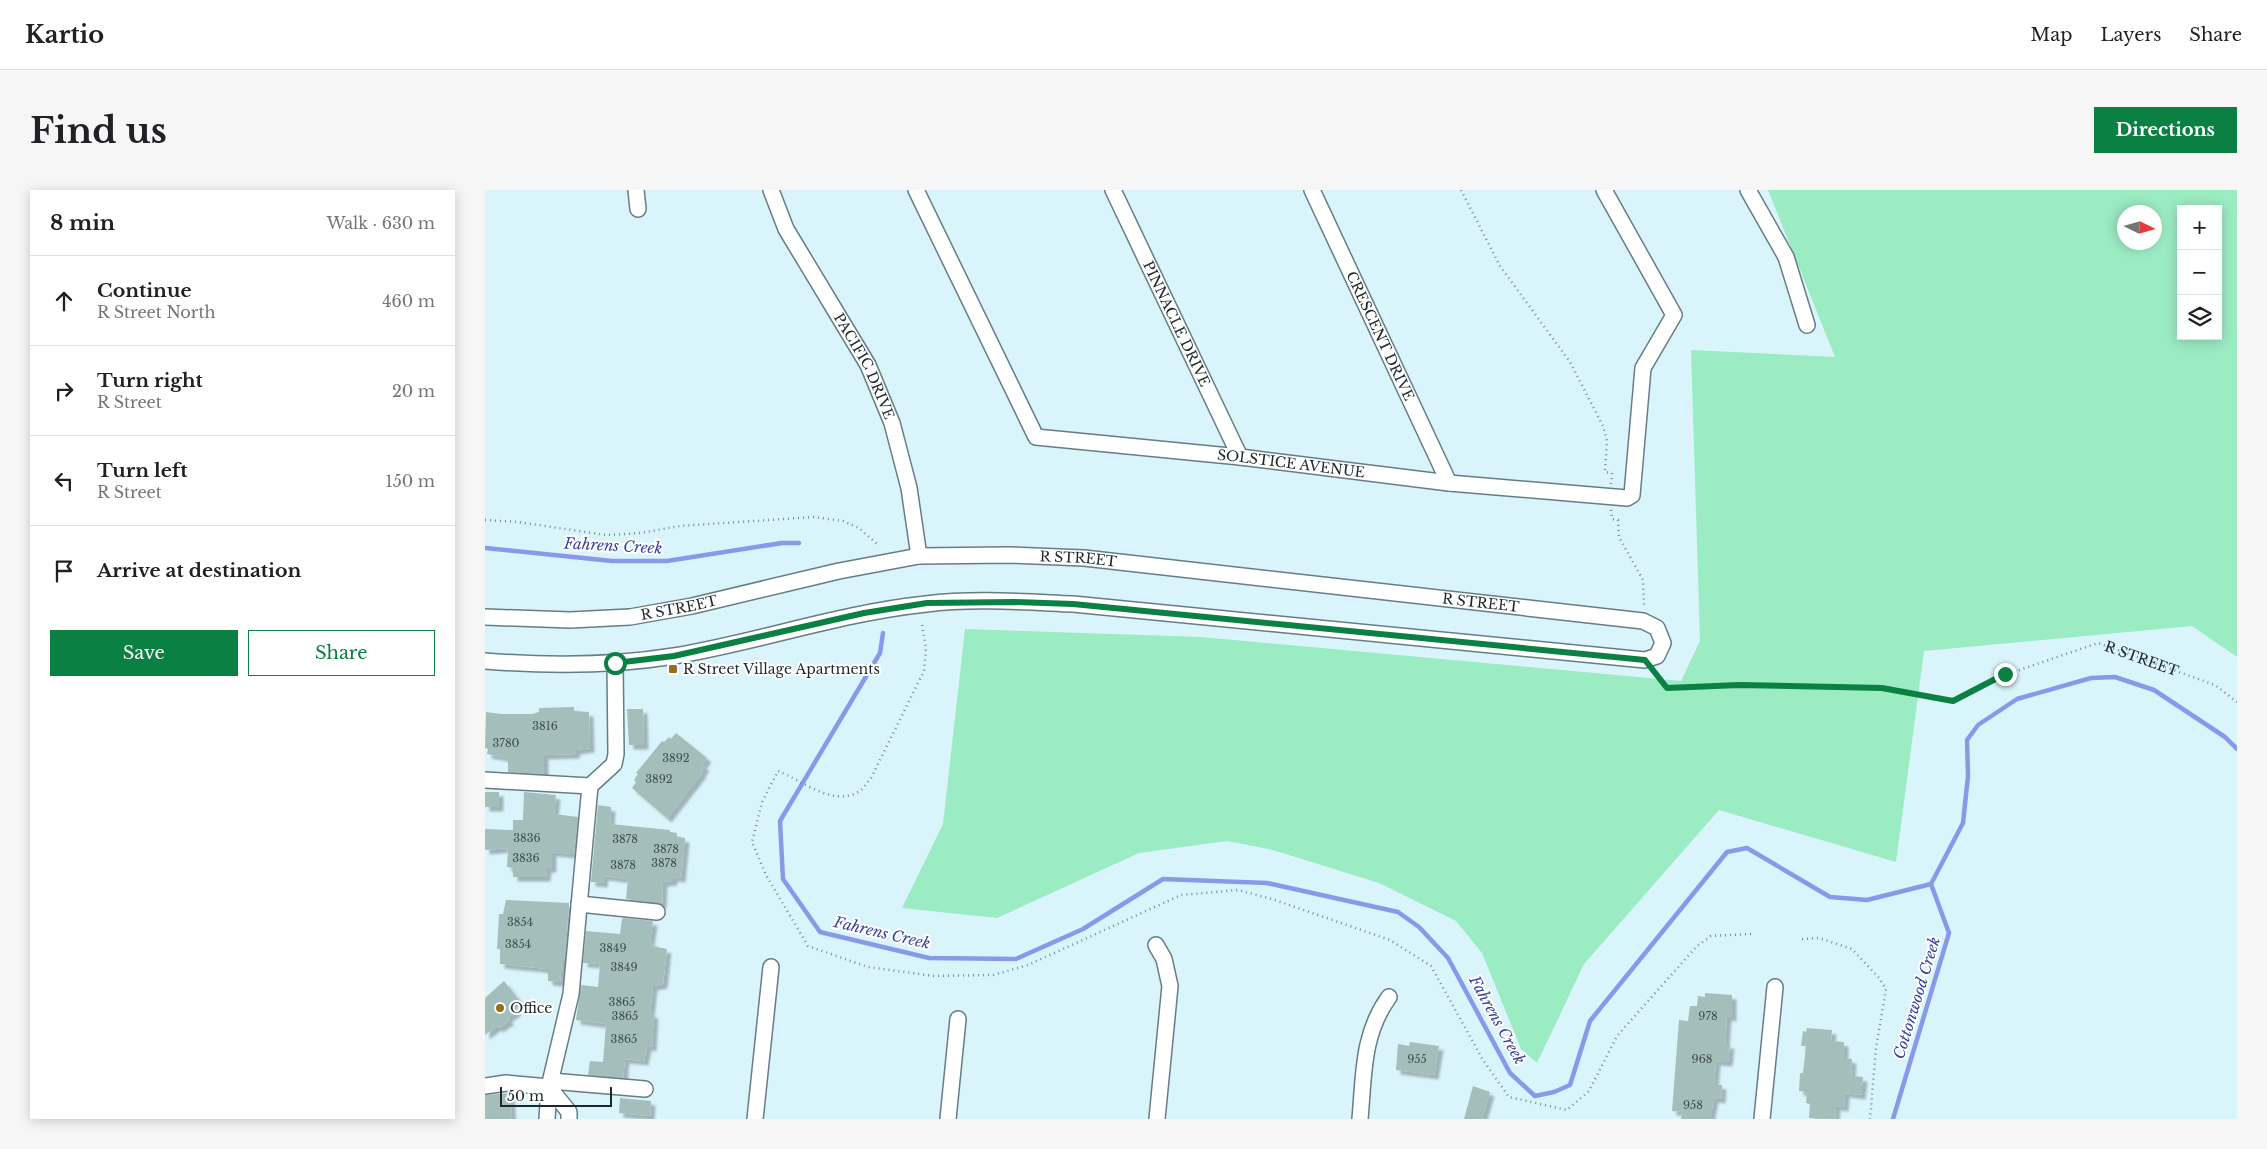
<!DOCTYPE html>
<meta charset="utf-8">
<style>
:root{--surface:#fff;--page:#f6f6f6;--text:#202124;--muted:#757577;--line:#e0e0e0;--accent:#0b8043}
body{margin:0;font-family:"Libre Baskerville",serif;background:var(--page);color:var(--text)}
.controls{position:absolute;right:15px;top:15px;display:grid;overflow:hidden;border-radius:0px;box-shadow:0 2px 12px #0003}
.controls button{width:45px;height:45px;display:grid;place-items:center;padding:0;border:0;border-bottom:1px solid var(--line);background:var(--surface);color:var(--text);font:25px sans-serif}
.compass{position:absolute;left:1632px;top:15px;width:45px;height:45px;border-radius:50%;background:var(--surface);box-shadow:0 2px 12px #0003;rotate:95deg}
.scale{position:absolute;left:15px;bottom:12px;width:112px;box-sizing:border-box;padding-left:5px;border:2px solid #1e282b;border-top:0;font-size:14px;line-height:18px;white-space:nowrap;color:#1e282b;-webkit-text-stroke:4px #fff;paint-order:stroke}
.stop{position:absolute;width:15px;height:15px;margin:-11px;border:4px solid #0b8043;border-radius:50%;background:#fff}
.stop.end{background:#0b8043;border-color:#fff;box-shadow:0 1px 5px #0008}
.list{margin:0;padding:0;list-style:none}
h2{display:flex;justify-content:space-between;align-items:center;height:65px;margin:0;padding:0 20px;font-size:21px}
h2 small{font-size:16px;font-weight:400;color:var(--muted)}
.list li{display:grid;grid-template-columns:32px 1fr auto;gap:15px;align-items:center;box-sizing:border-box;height:90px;padding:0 20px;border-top:1px solid var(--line)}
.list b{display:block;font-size:19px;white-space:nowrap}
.list p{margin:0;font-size:16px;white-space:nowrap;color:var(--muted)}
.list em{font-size:16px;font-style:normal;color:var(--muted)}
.actions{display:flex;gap:10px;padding:15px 20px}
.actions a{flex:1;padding:11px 0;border:1px solid var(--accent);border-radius:0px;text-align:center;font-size:18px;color:var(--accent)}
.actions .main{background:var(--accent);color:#fff}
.icon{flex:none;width:28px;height:28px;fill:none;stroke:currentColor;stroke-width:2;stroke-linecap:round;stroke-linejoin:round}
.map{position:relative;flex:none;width:1752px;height:929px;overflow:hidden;border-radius:0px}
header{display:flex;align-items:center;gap:30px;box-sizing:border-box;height:70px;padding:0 25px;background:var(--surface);border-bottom:1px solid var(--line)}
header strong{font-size:24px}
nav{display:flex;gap:28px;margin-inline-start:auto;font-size:18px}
.intro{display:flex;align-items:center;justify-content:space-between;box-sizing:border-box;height:120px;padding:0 30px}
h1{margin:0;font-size:35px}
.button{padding:12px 22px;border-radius:0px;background:var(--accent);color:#fff;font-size:18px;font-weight:700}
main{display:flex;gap:30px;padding:0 30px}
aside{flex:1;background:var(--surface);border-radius:0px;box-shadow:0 2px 12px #0003}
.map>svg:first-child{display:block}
.green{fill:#9bebc3;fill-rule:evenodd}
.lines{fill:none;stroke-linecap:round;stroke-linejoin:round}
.stream{stroke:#8899ea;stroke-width:4.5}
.building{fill:#a3bebb;filter:url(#shadow)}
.minor-casing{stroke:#667d84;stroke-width:18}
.path{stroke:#798b90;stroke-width:2.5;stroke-dasharray:1 4;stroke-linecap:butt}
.minor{stroke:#fff;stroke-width:15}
.route{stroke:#0b8043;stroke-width:6}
.poi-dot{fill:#996d1c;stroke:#fff;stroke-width:2}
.labels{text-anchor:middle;stroke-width:4;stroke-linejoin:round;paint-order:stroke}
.number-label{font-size:11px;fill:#3f4e4f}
.street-label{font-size:14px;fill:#1e282b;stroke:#fff}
.poi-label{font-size:14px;fill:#1e282b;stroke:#fff;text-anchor:start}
.water-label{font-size:15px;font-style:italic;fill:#38419e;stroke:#fff}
</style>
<header>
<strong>Kartio</strong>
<nav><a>Map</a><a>Layers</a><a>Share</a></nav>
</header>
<div class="intro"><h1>Find us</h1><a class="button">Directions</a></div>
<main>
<aside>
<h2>8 min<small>Walk · 630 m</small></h2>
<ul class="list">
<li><svg class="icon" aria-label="ahead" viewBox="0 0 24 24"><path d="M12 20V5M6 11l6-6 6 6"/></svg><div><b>Continue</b><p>R Street North</p></div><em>460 m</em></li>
<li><svg class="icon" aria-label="right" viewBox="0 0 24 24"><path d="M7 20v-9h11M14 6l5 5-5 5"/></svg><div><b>Turn right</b><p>R Street</p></div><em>20 m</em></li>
<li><svg class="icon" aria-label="left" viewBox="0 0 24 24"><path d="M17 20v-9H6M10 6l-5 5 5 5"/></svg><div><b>Turn left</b><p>R Street</p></div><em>150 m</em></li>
<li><svg class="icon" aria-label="arrive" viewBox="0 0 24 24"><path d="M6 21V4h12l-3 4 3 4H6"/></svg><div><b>Arrive at destination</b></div></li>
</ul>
<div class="actions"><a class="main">Save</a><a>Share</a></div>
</aside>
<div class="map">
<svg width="1752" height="929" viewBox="0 0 1752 929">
<defs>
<filter id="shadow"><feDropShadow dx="4.5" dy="4.5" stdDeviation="1" flood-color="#0004"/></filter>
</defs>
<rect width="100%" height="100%" fill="#daf4fc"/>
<!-- green -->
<path class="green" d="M1283,0h469v467l-45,-31 -268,25 -28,211 -177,-52 -135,154 -47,99 -16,-14 -39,-96 -26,-32 -77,-38 -106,-33 -46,-9 -88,12 -142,65 -95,-10 41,-84 22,-195 236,8 480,44 19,-40 -9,-291 144,7zM1696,19h37v127h-37zM1640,22h30v30h-30z"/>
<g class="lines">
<!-- stream -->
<path class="stream" d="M0,358l127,13h55l115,-18h17
M398,443l-3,20 -100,168 3,58 37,53 109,26 87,1 67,-30 80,-50 104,4 131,29 21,15 29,31 62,115 25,23 19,-4 16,-7 20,-64 137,-169 20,-4 83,49 37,3 64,-16 32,-61 5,-47 -1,-36 11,-15 39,-26 74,-21 24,-1 39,13 71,47 12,12
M1408,929l56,-186 -18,-49"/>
</g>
<!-- building -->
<path class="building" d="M89,517v4l15,1 1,36 -14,2 -1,4 -31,1v19l-36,-2v-14l-21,-4 1,-5 -3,-1 1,-36 15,2h31l7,-2v-4z
M142,519h16l1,36h-15z
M191,543l31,25 -5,7 3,2 -4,5 1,1 -35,45 -35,-30 4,-6 -2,-2 4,-6 -2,-1 26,-32 2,1 5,-5 2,2z
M0,602h14v15h-14z
M39,602l32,3 -2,19 24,3 -4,37 -22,-2v16h-5l-1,9h-33v-9l-6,-1 1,-19 -23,2v-21l28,1v-10h10z
M113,615l13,2 -1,17 60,6v2l7,1v4l8,1 -4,40 -8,-1v4l-10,1 -1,22 -36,-5 2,-20 -24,-3 -1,7 -12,-1z
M21,710l63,3 -4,58h-3l-2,21 -12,-1v-12l-48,-5v-15h-3l2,-35h4z
M139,728l29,3 -3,21h3l-1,4 15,3 -4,35 -10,2 -3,27 4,1 -2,33 -5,-1 -3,15 -19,-2 -2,19 -35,-3 2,-14 13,1 3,-38 -30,-4 5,-35 17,2 2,-23 -17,-1 3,-32 34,3 2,-15z
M19,791l14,18 -6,5 5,7 -10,7 3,2 -11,8 -2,-2 -12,9v-37z
M1220,803l27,2v22l-5,-1 -2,28h5l-2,18 -12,-1 -2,23 8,1 -1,14 -7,-1 -4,21h-29l1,-7 -10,-1 7,-91 9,1 2,-15h7l1,-10 7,1z
M1322,838l25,2 -1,11 13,1v16l8,1 -1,17 12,1 -2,18 -16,-2 -1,14 -8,-1 -1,13 -26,-1 1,-14 -4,-1 1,-11 -8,-1 1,-18h3l3,-27h-5l2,-15 3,1z
M925,852l29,4 -5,29 -38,-5 2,-26 11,2z
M988,896l17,6 -8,27h-18z
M25,903l2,26h-27v-24z
M135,908l31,3 -1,15 -31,-3z"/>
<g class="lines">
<!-- minor casing -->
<g class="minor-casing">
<g id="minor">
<path d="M151,0l2,19"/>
<path id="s2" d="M286,0l15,39 82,136 24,58 17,65 10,68"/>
<path id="s3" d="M431,0l120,247 204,20 209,26 178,15 5,-3 11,-127 31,-53 -70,-125"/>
<path id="s4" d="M628,0l127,267"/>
<path id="s5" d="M827,0l137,293"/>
<path d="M1263,0l38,67 21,68"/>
<path id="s6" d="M0,427l85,3 60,-3 62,-11 147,-35 80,-15 90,-1 75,3 559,63 14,7 6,15 -6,13 -12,4 -572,-56c-48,-2 -99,-6 -147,0 -86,9 -168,38 -252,52 -62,10 -126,10 -189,5"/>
<path d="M0,590l105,6"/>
<path d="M94,714l78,8"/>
<path d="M671,755l8,14 6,27 -13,133"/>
<path d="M66,891l94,8"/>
<path d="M0,896l21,-3 43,4 20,25v7"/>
<path d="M62,929l2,-32 22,-93 19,-208 24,-22 2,-10 -1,-91"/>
<path d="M270,929l16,-152"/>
<path d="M463,929l10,-100"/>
<path d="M875,929c4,-44 2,-85 29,-122"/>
<path d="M1277,929l13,-132"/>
</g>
</g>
<!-- path -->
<g class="path">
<path d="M976,0l39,76 70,96 33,64 4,15 -2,31 7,1 -1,11"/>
<path d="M1126,320l1,9 6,1 1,17 24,43 1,26"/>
<path d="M0,330l33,2 88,13 35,-2 39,-7 134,-9 29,4 16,7 18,16"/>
<path d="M437,435l4,23 -2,23 -53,107c-4,4 -8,12 -13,14 -25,15 -57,-12 -80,-21l-16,31 -10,40 14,33 42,71 60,21 66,9 59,-1 35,-10 153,-70 57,-5 34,9 118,41 41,26 52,94 26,37 58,13 22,-19 28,-55 80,-90 14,-10 41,-2"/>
<path id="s1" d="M1170,482l12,16 72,-3 143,3 71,13 52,-26 93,-32 117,42 22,17"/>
<path d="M1317,749l17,-1 33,11 27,29 7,11 -10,59 -6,71"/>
</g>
<!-- minor -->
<use href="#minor" class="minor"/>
</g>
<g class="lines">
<!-- route -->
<path class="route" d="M130,473l59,-7 190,-43 63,-10 87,-1 59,2 572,56 22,28 72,-3 143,3 71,13 52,-27"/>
</g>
<!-- markers -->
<g class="poi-dot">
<rect x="183" y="474" width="10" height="10" rx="2.5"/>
<circle cx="15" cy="818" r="5"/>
</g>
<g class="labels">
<!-- number labels -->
<g class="number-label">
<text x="60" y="540">3816</text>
<text x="21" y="557">3780</text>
<text x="191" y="572">3892</text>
<text x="174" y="593">3892</text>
<text x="42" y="652">3836</text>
<text x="140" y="653">3878</text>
<text x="181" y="663">3878</text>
<text x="41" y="672">3836</text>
<text x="179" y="677">3878</text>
<text x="138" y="679">3878</text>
<text x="35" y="736">3854</text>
<text x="33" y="758">3854</text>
<text x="128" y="762">3849</text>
<text x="139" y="781">3849</text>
<text x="137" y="816">3865</text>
<text x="140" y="830">3865</text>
<text x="1223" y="830">978</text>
<text x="139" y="853">3865</text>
<text x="932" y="873">955</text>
<text x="1217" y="873">968</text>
<text x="1208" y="919">958</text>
</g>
<!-- street labels -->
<g class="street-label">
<text dy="5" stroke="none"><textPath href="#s4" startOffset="148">PINNACLE DRIVE</textPath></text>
<text dy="5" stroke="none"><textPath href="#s5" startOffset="161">CRESCENT DRIVE</textPath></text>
<text dy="5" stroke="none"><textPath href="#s2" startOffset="200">PACIFIC DRIVE</textPath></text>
<text dy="5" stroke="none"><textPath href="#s3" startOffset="531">SOLSTICE AVENUE</textPath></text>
<text dy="5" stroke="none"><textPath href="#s6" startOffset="600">R STREET</textPath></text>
<text dy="5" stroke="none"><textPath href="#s6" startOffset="1005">R STREET</textPath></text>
<text dy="5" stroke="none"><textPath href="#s6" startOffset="195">R STREET</textPath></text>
<text dy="5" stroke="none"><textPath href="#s1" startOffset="510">R STREET</textPath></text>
</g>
<!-- poi labels -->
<g class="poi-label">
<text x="198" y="484">R Street Village Apartments</text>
<text x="25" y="823">Office</text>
</g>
<!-- water labels -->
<g class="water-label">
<text transform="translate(128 356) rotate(3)" y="5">Fahrens Creek</text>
<text transform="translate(397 743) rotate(13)" y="5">Fahrens Creek</text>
<text transform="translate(1432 808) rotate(-73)" y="5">Cottonwood Creek</text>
<text transform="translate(1012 830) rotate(61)" y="5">Fahrens Creek</text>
</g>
</g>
</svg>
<div class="controls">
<button>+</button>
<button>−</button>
<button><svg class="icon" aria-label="layers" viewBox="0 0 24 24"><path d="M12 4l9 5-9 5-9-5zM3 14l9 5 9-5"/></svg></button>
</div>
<svg class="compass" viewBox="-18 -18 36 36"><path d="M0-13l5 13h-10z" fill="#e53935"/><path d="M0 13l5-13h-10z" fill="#757577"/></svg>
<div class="scale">50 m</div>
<div class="stop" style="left:130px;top:473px"></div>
<div class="stop end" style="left:1520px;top:484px"></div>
</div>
</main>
